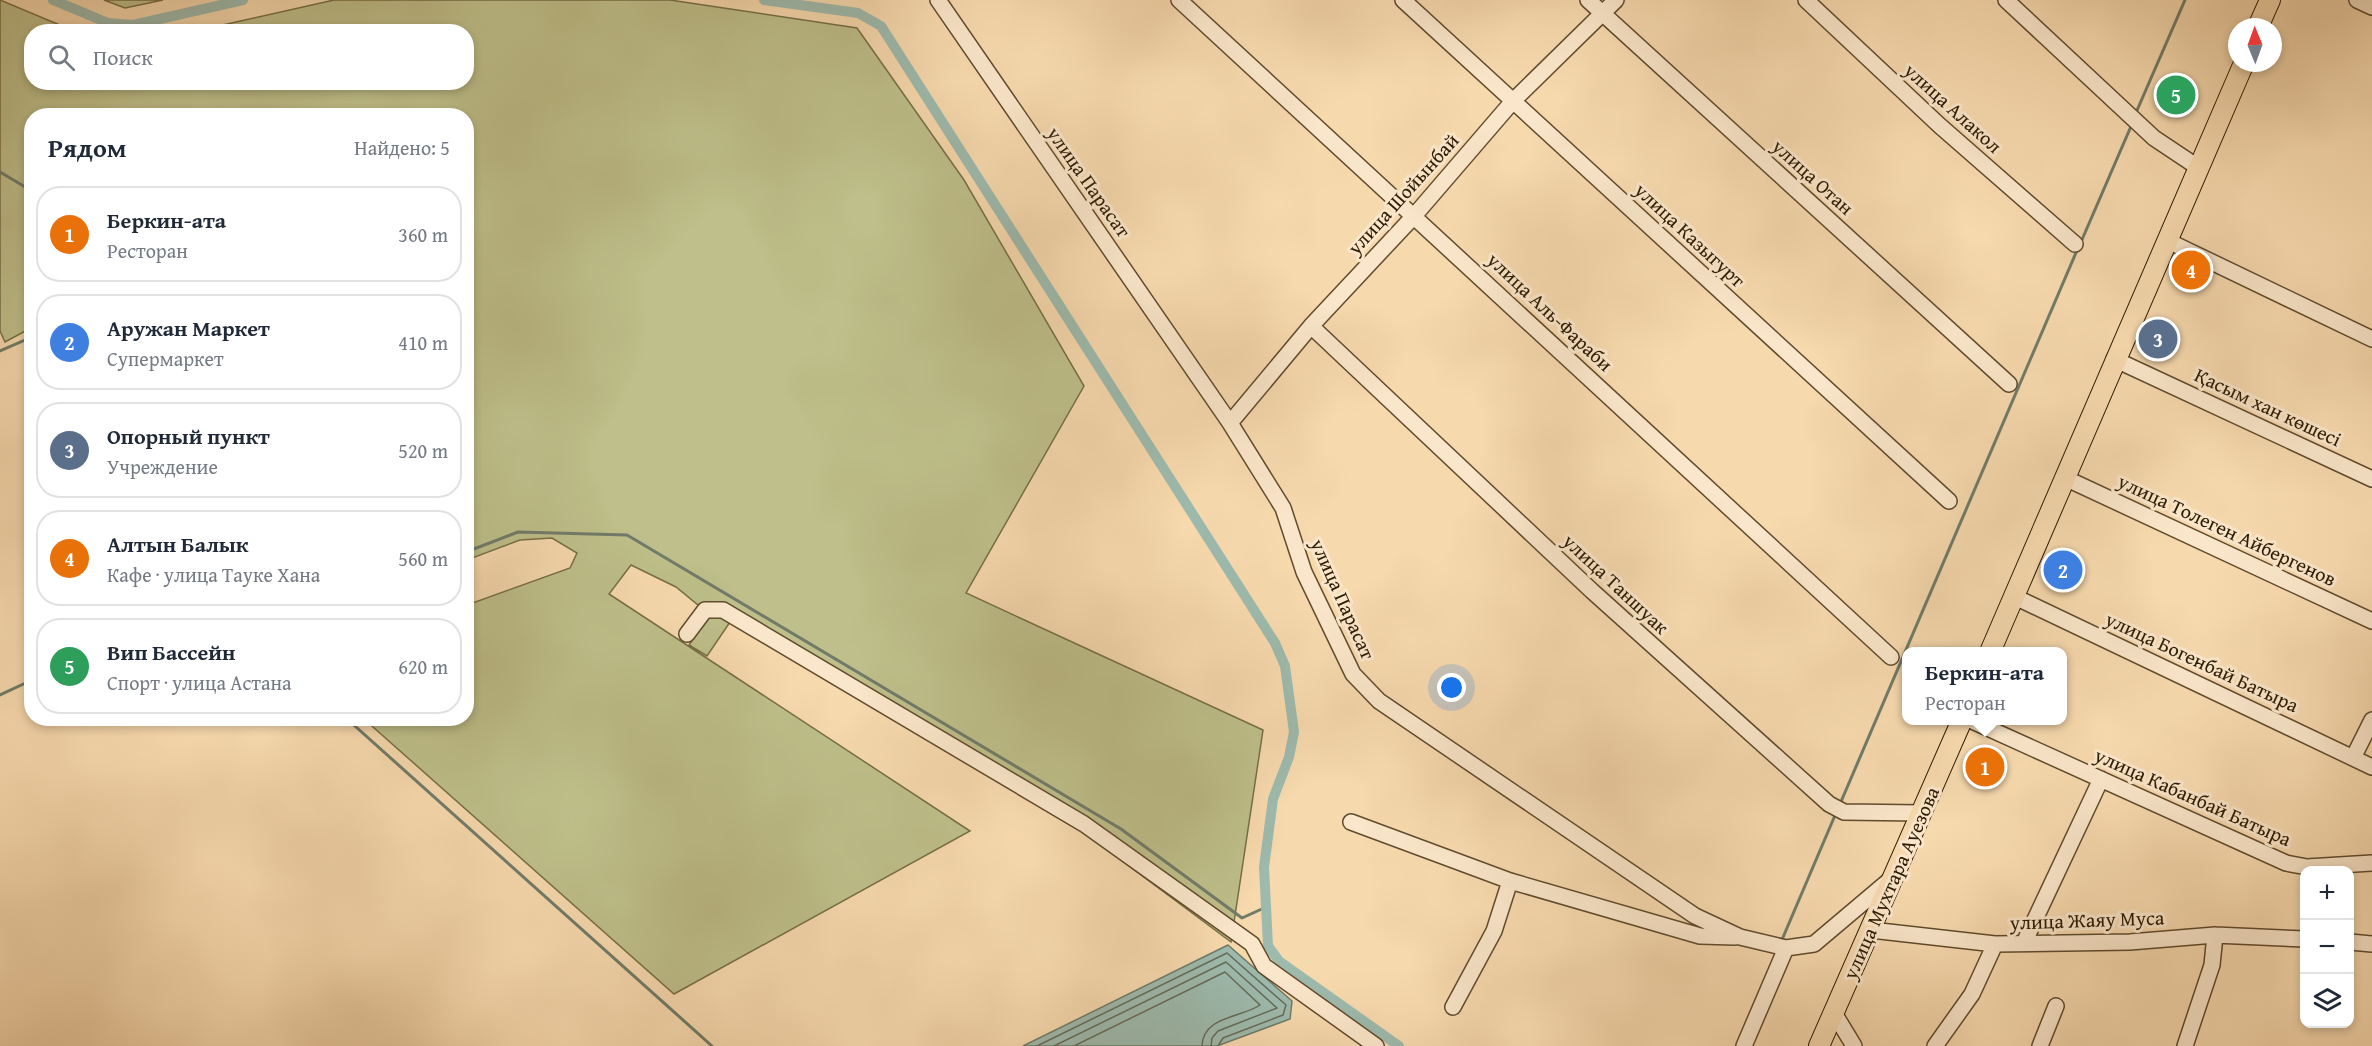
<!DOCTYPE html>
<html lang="ru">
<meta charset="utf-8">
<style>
:root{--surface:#fff;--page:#f2f2f3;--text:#1f2937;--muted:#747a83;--line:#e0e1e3;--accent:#2563eb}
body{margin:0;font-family:"Gentium Book Plus",serif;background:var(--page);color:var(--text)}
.controls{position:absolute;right:18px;bottom:18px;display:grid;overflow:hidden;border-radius:12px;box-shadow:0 3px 9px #0003}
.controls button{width:54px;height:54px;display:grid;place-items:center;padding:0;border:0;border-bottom:2px solid var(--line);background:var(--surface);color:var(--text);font:30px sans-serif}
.compass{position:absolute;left:2228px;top:18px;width:54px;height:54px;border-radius:50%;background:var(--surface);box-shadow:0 3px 9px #0003;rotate:359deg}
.you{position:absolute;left:1452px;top:688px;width:21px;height:21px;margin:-15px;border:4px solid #fff;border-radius:50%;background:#1a73e8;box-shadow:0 0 0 9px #1a73e833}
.badge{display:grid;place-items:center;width:39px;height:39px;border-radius:50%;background:var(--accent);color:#fff;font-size:20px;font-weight:700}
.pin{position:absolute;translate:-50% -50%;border:3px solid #fff;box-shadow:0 2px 6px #0006}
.popup{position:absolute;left:1902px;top:647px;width:165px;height:78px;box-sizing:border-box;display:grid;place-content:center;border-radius:12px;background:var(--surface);filter:drop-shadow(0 2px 4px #0005);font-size:20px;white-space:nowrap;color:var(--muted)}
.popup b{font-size:22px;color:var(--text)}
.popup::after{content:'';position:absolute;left:50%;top:100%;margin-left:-12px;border:12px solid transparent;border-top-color:var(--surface)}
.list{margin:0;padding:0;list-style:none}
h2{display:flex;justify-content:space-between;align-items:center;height:78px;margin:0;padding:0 24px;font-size:26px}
h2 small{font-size:20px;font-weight:400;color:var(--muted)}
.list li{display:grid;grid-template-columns:39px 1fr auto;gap:18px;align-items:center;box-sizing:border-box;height:96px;margin:0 12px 12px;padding:0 12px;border:2px solid var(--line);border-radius:24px}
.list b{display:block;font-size:22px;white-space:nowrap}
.list p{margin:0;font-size:20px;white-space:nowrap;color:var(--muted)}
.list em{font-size:20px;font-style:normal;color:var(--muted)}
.icon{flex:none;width:33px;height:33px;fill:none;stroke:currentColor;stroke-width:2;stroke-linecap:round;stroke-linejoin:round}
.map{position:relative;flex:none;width:2372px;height:1046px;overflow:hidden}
.search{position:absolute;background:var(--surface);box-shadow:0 3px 9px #0003;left:24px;top:24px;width:450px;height:66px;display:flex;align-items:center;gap:15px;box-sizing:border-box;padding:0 21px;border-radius:24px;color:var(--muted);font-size:22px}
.panel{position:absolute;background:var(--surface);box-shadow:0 3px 9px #0003;left:24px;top:108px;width:450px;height:618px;border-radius:24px}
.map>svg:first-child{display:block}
.green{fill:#bebf8a;stroke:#766e46;stroke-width:1.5}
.water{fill:#9dbaad;stroke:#707b69;stroke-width:1.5}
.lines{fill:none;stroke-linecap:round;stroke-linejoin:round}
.shore{stroke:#656b58;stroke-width:1.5}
.stream{stroke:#707b69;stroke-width:3}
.canal{stroke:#9dbaad;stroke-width:10}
.minor-casing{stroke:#604b2d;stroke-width:18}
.major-casing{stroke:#2d1c02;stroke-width:22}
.minor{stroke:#fae6ca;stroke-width:15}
.major{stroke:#f7d9ae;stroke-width:20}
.labels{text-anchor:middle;stroke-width:6;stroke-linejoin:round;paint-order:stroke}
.street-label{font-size:20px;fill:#2d1c02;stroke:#fae6ca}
</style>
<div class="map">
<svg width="2372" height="1046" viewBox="0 0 2372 1046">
<rect width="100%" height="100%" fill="#f7d9ae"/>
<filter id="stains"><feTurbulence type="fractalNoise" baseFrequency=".00333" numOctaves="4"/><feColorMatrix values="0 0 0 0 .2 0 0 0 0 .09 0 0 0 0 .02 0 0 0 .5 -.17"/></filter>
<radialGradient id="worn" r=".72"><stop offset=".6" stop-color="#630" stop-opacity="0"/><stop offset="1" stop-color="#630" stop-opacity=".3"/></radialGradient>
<!-- green -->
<path class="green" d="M0,0l74,31 -42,1v50h434v-50l-270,-1 138,-31h336l187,28 107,152 120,206 -118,207 297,137 -32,212 -149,-111 -352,-209 -23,34 -18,-11 21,-30 -34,-28 -45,-22 -22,29 361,237 -296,163 -310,-275 102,-1 1,-113 103,-37 7,-15 -25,-15 -32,2 -53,20 -1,-444h-434l-1,212 -26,14 -5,-11z
M104,0h59l-38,8z"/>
<!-- water -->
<path class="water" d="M1228,945l64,56 -2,18 -73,27h-194z"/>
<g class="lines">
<!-- shore -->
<path class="shore" d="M1037,1046l190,-93 59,52 -3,10 -60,23 -5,8
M1054,1046l172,-84 51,46 -59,23 -6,7 -1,8
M1074,1046l151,-74 35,33c-19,13 -57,11 -58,41"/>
<!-- stream -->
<path class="stream" d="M2135,115l50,-115
M0,172l32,19
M2081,242l51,-118
M0,351l32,-14
M466,552l52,-20 109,3 494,294 121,89 22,-10
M0,695l32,-15
M346,718l366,328
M1840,804l238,-556
M1781,942l55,-129"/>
<!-- canal -->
<path class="canal" d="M53,0l55,23 25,2 110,-25
M764,0l94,13 23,13 394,617 10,23 9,66 -5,25 -16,42 -9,68 4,79 11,15 120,85"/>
<!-- minor casing -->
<g class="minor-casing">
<path id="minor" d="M938,0l292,423 53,85 21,64 49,102 26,27 316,215 45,21 46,11 28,-4 77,-65
M1179,0l712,657
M1403,0l546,501
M1588,0l421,384
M1806,0l133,125 136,119
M2006,0l148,138 45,30
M2357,0l15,7
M2168,241l204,98
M1311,326l281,265 237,213 15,8 77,1
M2114,359l258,120
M1230,423l81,-97 103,-110 99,-115 103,-101
M2065,478l307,143
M2013,596l359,171
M687,634l18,-24h18l361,214 168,120 12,22 112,80
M1970,720l316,143 21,4 65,-4
M2353,758l19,-38
M1351,822l159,59 190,55 35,1
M1871,930l124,14 135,-2 85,-7 89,4
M2350,942l22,2
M2024,943l77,-164
M1453,1007l41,-76 16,-50
M1834,1013l20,33
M1744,1046l42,-98
M1935,1046l37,-52 23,-50
M2040,1046l16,-40
M2185,1046l27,-81 3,-30"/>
</g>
<!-- major casing -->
<g class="major-casing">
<path id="major" d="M2258,27l12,-27
M1990,652l254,-589
M1819,1046l143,-326"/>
</g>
<!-- minor -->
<use href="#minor" class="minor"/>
<!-- major -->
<use href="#major" class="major"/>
</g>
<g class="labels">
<!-- street labels -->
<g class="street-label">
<text transform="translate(1953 108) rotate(42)" y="7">улица Алакол</text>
<text transform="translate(1813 177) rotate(42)" y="7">улица Отан</text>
<text transform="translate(1089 182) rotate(55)" y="7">улица Парасат</text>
<text transform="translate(1403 194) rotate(-48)" y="7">улица Шойынбай</text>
<text transform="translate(1690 235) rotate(43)" y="7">улица Казыгурт</text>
<text transform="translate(1550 312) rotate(43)" y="7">улица Аль-Фараби</text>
<text transform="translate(2268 407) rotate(25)" y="7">Қасым хан көшесі</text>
<text transform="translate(2227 530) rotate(25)" y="7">улица Толеген Айбергенов</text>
<text transform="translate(1616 584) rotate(43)" y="7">улица Таншуак</text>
<text transform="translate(1343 599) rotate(66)" y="7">улица Парасат</text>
<text transform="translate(2202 662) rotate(25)" y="7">улица Богенбай Батыра</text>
<text transform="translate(2193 797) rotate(24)" y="7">улица Кабанбай Батыра</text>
<text transform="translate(1891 883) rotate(-66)" y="7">улица Мухтара Ауезова</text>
<text transform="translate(2087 920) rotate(-2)" y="7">улица Жаяу Муса</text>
</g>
</g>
<rect width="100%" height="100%" filter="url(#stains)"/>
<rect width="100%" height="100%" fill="url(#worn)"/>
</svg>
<div class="controls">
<button>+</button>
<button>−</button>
<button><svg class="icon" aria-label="layers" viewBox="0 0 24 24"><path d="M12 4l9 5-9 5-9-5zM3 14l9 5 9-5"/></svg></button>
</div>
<svg class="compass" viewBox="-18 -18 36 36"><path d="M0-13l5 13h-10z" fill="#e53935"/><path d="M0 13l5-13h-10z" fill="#747a83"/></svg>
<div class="you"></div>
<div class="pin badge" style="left:1985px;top:767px;background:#e8710a">1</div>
<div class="popup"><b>Беркин-ата</b>Ресторан</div>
<div class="pin badge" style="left:2063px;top:570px;background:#3f7fe0">2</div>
<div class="pin badge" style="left:2158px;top:339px;background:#5c6f8a">3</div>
<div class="pin badge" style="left:2191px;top:270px;background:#e8710a">4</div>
<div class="pin badge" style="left:2176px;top:95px;background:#2e9e5b">5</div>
<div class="search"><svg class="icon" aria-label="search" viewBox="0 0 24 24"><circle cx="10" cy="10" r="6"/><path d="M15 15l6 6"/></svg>Поиск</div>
<section class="panel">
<h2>Рядом<small>Найдено: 5</small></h2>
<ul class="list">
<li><span class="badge" style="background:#e8710a">1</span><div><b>Беркин-ата</b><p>Ресторан</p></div><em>360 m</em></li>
<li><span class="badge" style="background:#3f7fe0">2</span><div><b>Аружан Маркет</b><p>Супермаркет</p></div><em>410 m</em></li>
<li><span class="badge" style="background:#5c6f8a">3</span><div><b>Опорный пункт</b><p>Учреждение</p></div><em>520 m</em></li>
<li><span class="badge" style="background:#e8710a">4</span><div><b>Алтын Балык</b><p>Кафе · улица Тауке Хана</p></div><em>560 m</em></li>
<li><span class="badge" style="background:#2e9e5b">5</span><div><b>Вип Бассейн</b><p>Спорт · улица Астана</p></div><em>620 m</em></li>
</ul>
</section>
</div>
